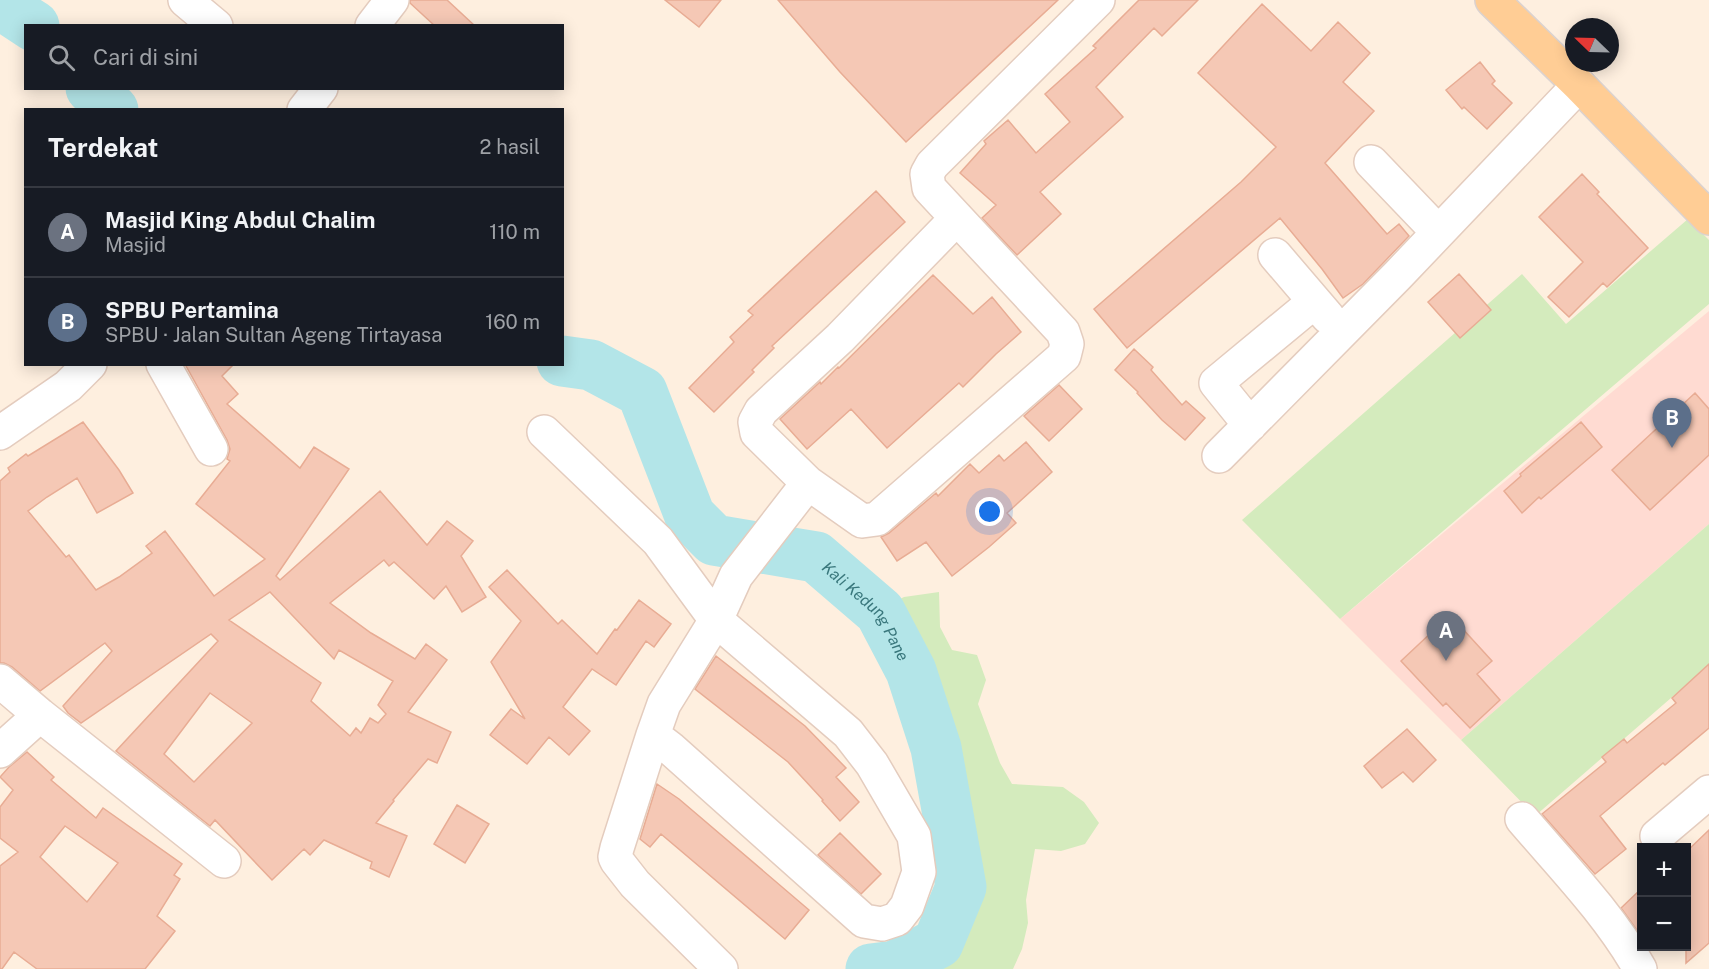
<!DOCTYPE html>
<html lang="id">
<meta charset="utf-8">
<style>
:root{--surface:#171b24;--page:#242831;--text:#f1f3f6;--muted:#9ea1a6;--line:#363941;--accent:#f0533c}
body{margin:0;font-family:"Public Sans",sans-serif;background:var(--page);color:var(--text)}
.controls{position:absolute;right:18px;bottom:18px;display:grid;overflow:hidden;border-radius:0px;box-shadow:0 3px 15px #0003}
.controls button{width:54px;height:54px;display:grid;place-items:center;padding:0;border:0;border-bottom:2px solid var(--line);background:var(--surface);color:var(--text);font:30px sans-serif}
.compass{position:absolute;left:1565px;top:18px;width:54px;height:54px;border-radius:50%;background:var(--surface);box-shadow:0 3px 15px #0003;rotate:293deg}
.you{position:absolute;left:990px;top:512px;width:21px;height:21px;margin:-15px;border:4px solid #fff;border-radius:50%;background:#1a73e8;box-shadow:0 0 0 9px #1a73e833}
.badge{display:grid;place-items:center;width:39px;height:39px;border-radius:50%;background:var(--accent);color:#fff;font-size:20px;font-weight:700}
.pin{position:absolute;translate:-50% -50px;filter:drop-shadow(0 2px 3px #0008)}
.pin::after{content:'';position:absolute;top:32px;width:21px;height:18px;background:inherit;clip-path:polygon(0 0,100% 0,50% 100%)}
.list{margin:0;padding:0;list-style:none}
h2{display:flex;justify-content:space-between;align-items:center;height:78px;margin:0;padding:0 24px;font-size:26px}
h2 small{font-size:20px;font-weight:400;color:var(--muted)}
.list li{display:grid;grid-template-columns:39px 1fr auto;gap:18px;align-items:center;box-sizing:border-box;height:90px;padding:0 24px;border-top:2px solid var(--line)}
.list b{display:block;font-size:22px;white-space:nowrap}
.list p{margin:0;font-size:20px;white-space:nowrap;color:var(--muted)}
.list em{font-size:20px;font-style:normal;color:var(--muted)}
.icon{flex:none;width:33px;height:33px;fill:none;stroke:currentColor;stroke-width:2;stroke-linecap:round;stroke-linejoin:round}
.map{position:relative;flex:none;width:1709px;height:969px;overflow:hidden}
.search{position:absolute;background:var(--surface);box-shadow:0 3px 15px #0003;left:24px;top:24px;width:540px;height:66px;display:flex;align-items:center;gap:15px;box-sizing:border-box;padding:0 21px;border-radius:0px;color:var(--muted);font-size:22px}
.panel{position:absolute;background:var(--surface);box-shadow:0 3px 15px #0003;left:24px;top:108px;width:540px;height:258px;border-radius:0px}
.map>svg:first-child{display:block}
.commercial{fill:#ffdbd2}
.green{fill:#d4ebbd}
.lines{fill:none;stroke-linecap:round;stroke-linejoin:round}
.river{stroke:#b3e5e8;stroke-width:51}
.building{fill:#f5c8b5;stroke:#e8ac94;stroke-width:1.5;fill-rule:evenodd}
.street-casing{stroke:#e4ccbe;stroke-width:36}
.primary-casing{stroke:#dbd2cf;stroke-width:36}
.street{stroke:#fff;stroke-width:33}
.primary{stroke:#ffcd95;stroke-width:33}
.labels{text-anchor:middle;stroke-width:4.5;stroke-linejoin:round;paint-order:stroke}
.water-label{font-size:16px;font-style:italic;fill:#39777c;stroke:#fff3e7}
</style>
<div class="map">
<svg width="1709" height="969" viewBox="0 0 1709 969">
<rect width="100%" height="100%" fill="#feefdf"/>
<!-- commercial -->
<path class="commercial" d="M1709,311v213l-248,216 -121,-121z"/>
<!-- green -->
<path class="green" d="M1688,219l21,21v64l-369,315 -98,-99 280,-246 44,50z
M1709,524v141l-174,151 -74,-76z
M939,592l1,35 12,23 25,5 9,25 -8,24 22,59 12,21 51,3 21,15 15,21 -14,21 -24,7 -26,-2 -9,51 2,23 -6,26 -9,20h-101l34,-19 27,-62 -26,-143 -26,-78 -33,-62 16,-8z"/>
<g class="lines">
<!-- river -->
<g class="river">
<path d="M0,4l34,22"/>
<path d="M91,88l22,22"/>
<path id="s1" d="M562,361l29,4 51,27 48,124 24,24 102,17 64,55 31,59 25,77 25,139 -23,56 -43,23 -24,3"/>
</g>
</g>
<!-- building -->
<path class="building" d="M410,0h37l28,26h-40l-25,-23z
M665,0h56l-22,27z
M778,0h280l-152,142 -66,-70z
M1139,0h59l-36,36 -8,-8 -58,59 27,30 -83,75 21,22 -44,41 -35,-37 14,-13 -36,-32 26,-29 -2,-3 24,-21 28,33 34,-31 -25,-28 51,-46 -3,-2z
M1262,4l49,47 27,-29 32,31 -27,29 31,29 -49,52 62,71 12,-10 10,12 -46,48 -20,14 -21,-29 -42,-51 -153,130 -33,-39 147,-127 35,-35 -78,-74z
M1480,62l15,19 -3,3 20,19 -25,26 -23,-22 -2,2 -16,-19z
M1582,174l17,18 -2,2 51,54 -41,39 -4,-4 -34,34 -21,-20 35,-35 -44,-45z
M876,191l29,31 -133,124 2,2 -22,22 2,2 -40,40 -25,-24 45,-46 -4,-5 23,-22 -5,-4z
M1459,274l32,36 -31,28 -32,-36z
M933,275l40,39 19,-17 29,35 -25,22 -33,33 -4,-4 -72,65 -36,-39 -44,40 -27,-30 40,-37 1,2 17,-17 1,1z
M1134,349l19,18 -2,3 31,35 4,-4 19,17 -20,22 -23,-20 -25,-27 1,-1 -23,-22z
M185,364h49l-12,12 16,18 -11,10 73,64 14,-21 35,22 -73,107 4,4 100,-89 47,54 20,-24 26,20 -12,15 25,41 -24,15 -16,-26 -12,13 -40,-37 -5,4 -5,-6 -54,43 41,30 44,26 11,-15 21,16 -39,52 43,20 -14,31 -9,-4 -35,41 1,1 -18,22 31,13 -18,41 -19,-9 2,-6 -48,-22 -14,15 -6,-6 -32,31 -57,-60 -5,6 -94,-75 102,-110 -7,-7 -130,89 -13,-10 -5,-7 49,-55 -7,-8 -65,48 -28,-24 -8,-4h-4v-182l10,-9 -2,-4 18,-14 2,2 55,-34 36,48 14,23 -36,20 -20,-35 -30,19 -19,14 38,46 3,-2 27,35 23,-13 33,-24 -6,-7 19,-15 49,65 51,-37 -69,-55 34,-43 -3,-2 3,-10 -3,-9zM270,592l64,67 5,-9 54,31 -15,24 8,9 -8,9 -8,-5 -9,15 -5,-5 -6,8 -39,-35 10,-18 -92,-63zM210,693l42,30 -58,59 -30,-28z
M1059,385l23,24 -33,32 -25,-25z
M1695,393l14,16v46l-59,55 -38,-40z
M1581,422l21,25 -61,52 -2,-2 -17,16 -18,-22 17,-15 -1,-2z
M1026,442l26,30 -45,41 9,10 -27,24 -37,29 -26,-34 -29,19 -16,-24 8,-4 47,-40 2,3 32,-32 9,9 20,-18 5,6z
M507,570l51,54 4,-4 35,34 18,-25 2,1 22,-30 32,24 -17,23 -8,-6 -30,44 -24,-16 -29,38 27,24 -21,24 -20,-18 -22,27 -37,-29 21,-26 14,10 -34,-57 30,-41 -32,-34z
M1450,615l42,46 -15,13 23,26 -30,28 -24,-25 -3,3 -42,-45z
M716,656l89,70 41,42 -10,9 23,25 -19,19 -18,-20 1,-1 -35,-38 -93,-73z
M1709,664v64l-44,37 -2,-2 -63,53 26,33 -31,25 -53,-60 64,-52 -4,-5 22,-18 3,4 49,-40 -4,-5z
M1407,729l29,31 -23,22 -10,-10 -21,16 -18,-22z
M27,752l27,25 -3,3 45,38 7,-10 79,56 -8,11 6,4 -23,37 18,15 -30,38h-108l-23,-17 -12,17h-2v-103l18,-14 -18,-14v-31l13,-17 -13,-13 9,-10zM65,826l53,37 -31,39 -47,-45z
M657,784l22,15 130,111 -24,29 -124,-105 -11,13 -10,-8z
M457,805l32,19 -24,39 -31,-19z
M1709,830v113l-23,20v-111z
M840,833l41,41 -20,20 -43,-39z
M1641,889v47l-20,-28z"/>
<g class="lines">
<!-- street casing -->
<g class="street-casing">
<path id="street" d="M185,0l31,26
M372,26l20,-26
M304,110l17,-22
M1371,162l67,70
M957,218l-117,120 -79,73 -6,11 2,11 51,50 54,38 15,-2 187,-163 3,-12 -4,-12 -134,-144 -2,-14 5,-9 166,-165
M1275,255l53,62
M163,364l48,85
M1250,425l-34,-42 98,-81
M544,432l114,109 58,79 132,113 24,31 42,72 5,36 -12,34 -10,13 -15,5 -18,-3 -194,-173 -17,-13 11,-31 52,-84 20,-44 72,-93
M0,433l68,-47 22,-22
M1219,456l179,-181 181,-190
M0,681l40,34 184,146
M653,735l-36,113 -2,9 2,4 18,23 86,85
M0,751l40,-36
M1522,819c41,48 87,95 118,150
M1657,836l52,-44"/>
</g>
<!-- primary casing -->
<g class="primary-casing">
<path id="primary" d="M1492,0l87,85 130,133"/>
</g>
<!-- street -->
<use href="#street" class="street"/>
<!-- primary -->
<use href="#primary" class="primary"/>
</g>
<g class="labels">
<!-- water labels -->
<g class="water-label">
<text dy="6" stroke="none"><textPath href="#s1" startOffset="432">Kali Kedung Pane</textPath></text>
</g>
</g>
</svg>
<div class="controls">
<button>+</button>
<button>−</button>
</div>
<svg class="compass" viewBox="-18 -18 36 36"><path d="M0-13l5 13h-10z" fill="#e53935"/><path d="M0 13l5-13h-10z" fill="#9ea1a6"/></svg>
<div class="you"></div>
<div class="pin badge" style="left:1446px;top:661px;background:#6b7280">A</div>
<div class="pin badge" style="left:1672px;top:448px;background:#5c6f8a">B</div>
<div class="search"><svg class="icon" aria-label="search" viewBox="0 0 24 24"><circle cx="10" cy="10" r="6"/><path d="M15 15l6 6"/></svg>Cari di sini</div>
<section class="panel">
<h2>Terdekat<small>2 hasil</small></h2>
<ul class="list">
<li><span class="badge" style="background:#6b7280">A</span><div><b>Masjid King Abdul Chalim</b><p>Masjid</p></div><em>110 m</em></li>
<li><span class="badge" style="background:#5c6f8a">B</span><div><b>SPBU Pertamina</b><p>SPBU · Jalan Sultan Ageng Tirtayasa</p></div><em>160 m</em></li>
</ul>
</section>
</div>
